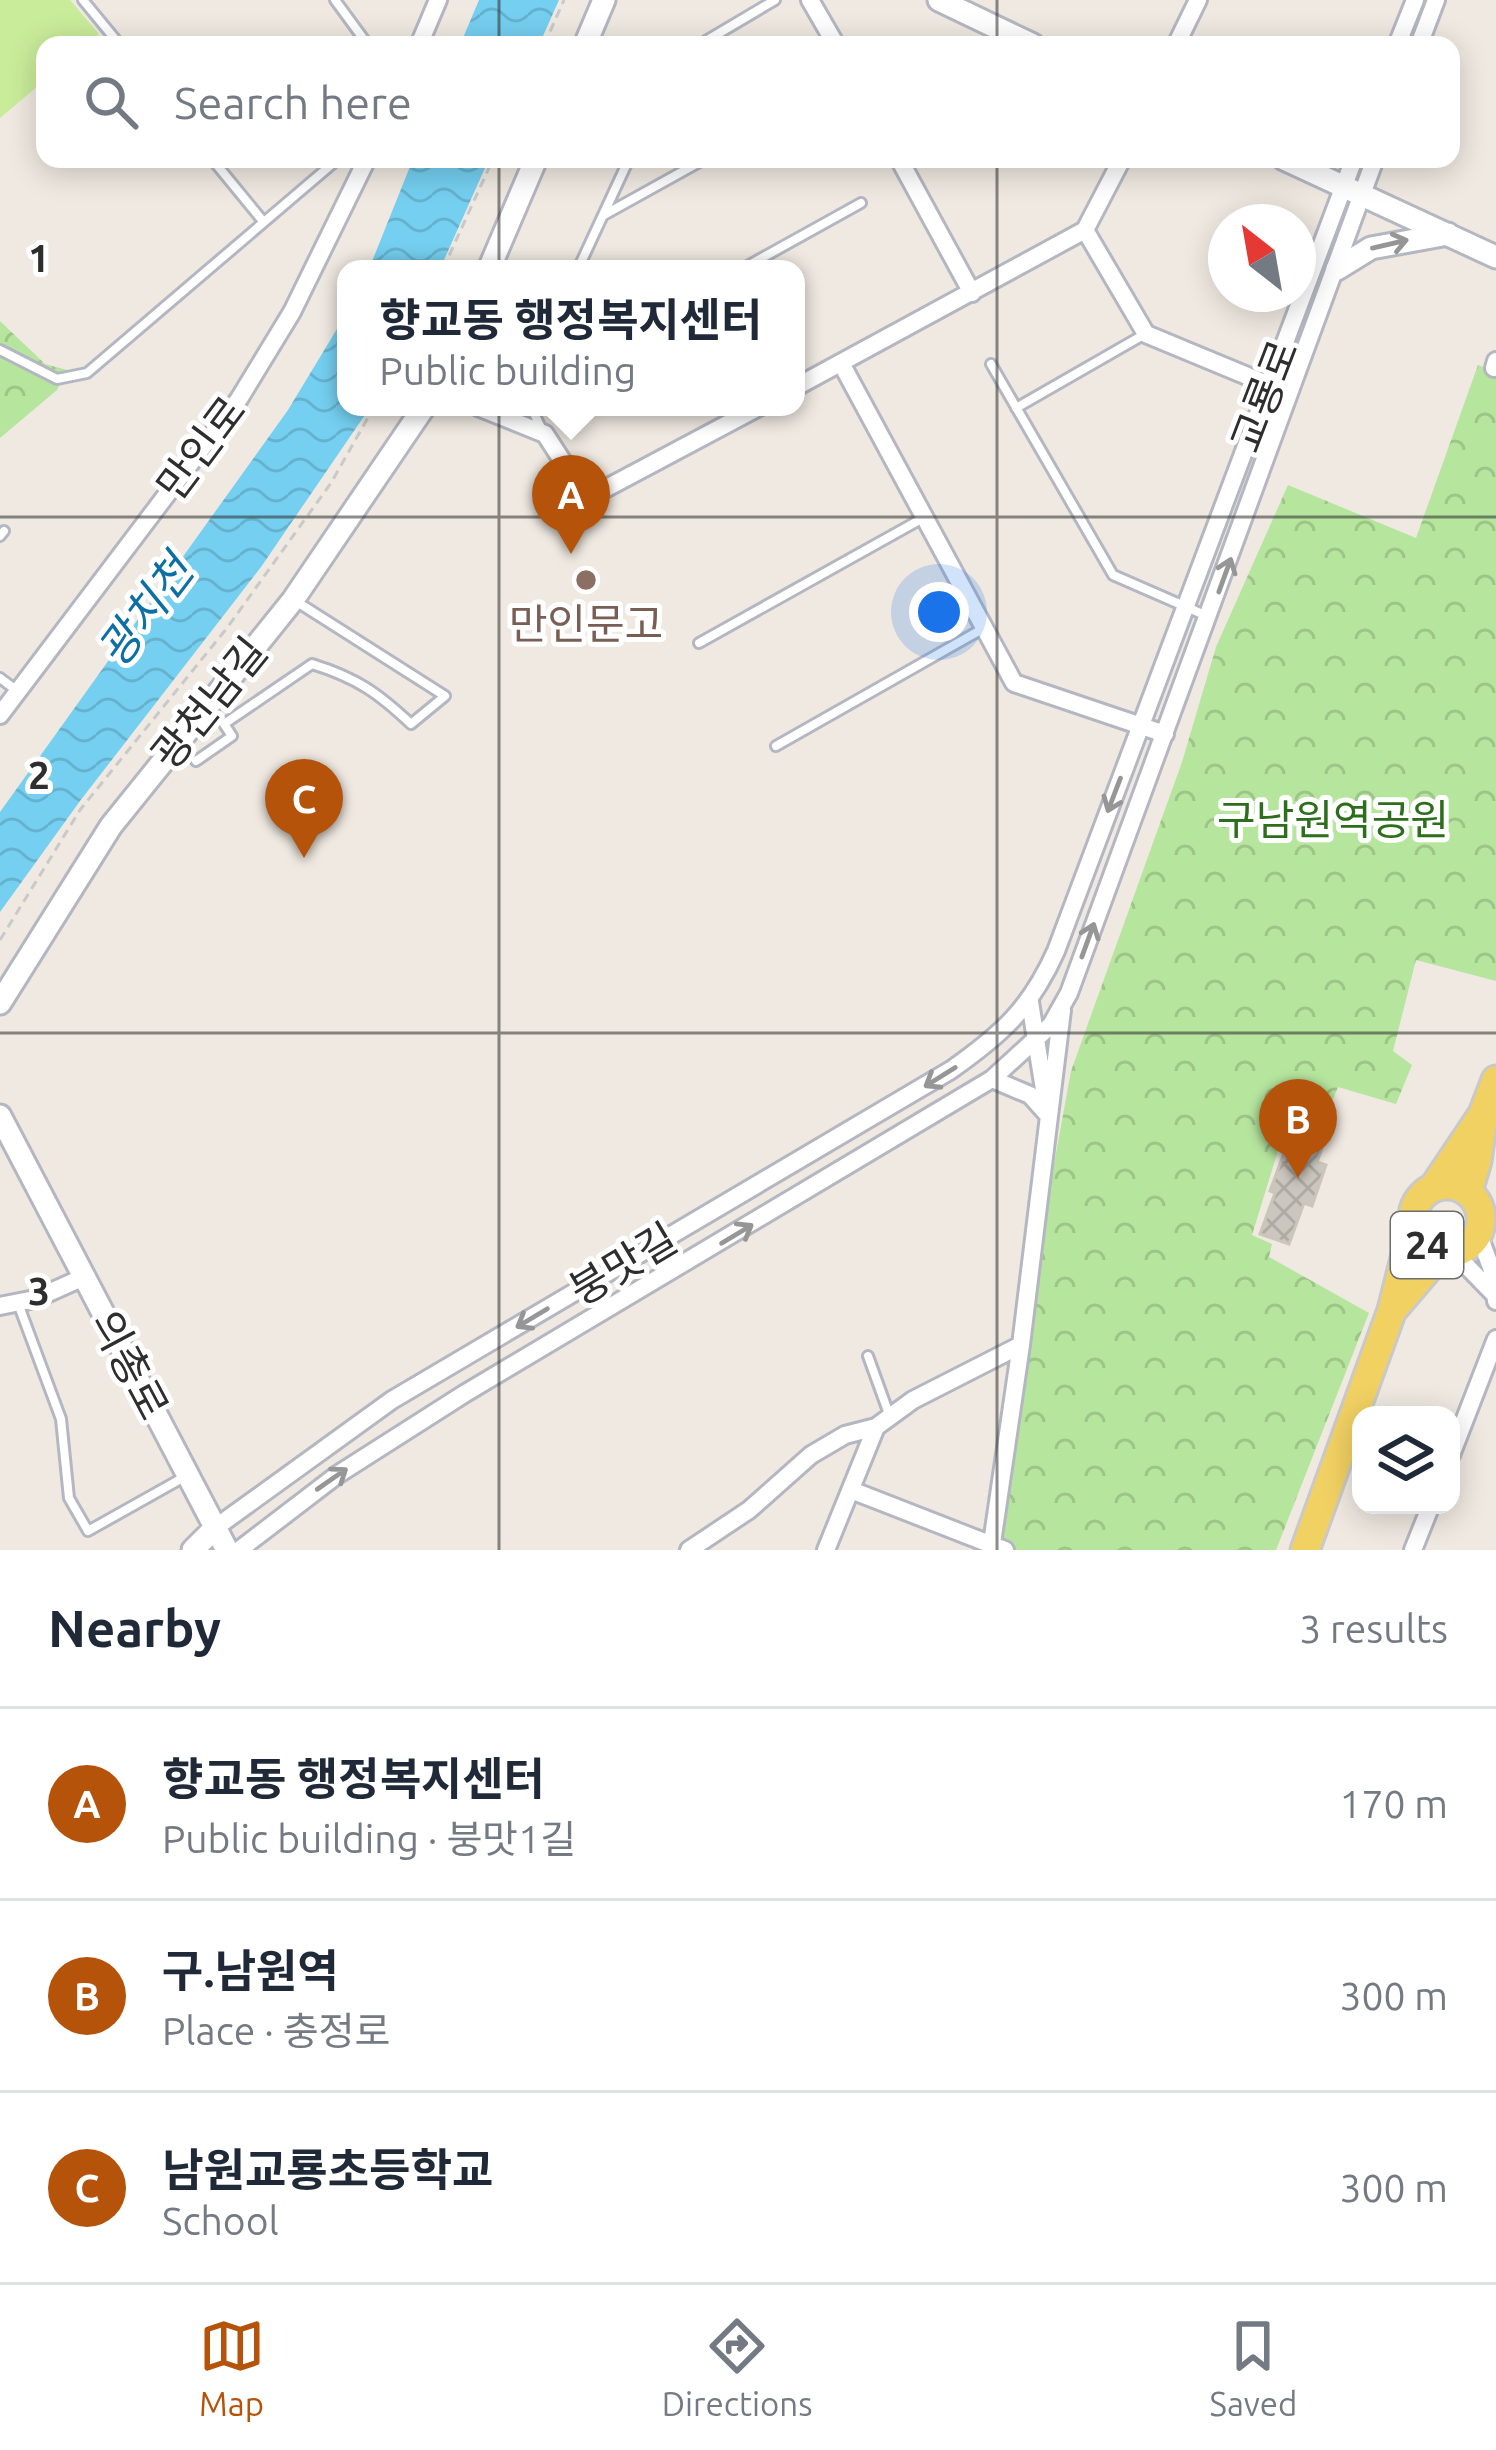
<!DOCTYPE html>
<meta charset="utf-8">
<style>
:root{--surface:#fff;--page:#f2f2f3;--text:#1f2937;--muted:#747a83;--line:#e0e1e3;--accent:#b45309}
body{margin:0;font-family:Ubuntu,"Noto Sans KR",sans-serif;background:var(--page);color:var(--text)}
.controls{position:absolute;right:36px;bottom:36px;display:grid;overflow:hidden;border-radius:24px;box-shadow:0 6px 30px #0003}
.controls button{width:108px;height:108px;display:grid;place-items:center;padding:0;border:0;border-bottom:3px solid var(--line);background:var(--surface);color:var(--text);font:60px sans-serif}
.compass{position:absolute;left:1208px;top:204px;width:108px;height:108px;border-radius:50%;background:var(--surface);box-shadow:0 6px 30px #0003;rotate:329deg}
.you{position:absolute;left:939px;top:612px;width:42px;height:42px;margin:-30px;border:9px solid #fff;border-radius:50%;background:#1a73e8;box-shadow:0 0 0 18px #1a73e833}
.badge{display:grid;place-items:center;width:78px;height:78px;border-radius:50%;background:var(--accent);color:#fff;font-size:39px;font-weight:700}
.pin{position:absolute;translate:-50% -99px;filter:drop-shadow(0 3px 6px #0008)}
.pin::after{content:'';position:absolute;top:63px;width:42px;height:36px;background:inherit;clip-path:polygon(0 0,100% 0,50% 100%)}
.popup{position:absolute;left:337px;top:260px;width:468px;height:156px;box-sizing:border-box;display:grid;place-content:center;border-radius:24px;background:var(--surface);filter:drop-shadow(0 3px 9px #0005);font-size:39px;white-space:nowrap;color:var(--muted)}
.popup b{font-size:45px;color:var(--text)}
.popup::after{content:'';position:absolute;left:50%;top:100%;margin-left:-24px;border:24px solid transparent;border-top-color:var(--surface)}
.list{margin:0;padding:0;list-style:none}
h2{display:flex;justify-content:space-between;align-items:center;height:156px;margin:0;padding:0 48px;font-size:51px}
h2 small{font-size:39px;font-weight:400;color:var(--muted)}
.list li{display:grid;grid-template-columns:78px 1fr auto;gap:36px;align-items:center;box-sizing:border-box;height:192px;padding:0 48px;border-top:3px solid var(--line)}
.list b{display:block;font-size:45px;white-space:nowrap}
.list p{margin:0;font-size:39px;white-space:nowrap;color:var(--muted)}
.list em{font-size:39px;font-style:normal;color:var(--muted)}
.icon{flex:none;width:66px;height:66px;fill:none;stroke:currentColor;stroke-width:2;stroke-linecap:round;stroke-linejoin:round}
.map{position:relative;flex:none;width:1496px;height:1550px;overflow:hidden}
.search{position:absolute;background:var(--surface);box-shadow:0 6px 30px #0003;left:36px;right:36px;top:36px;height:132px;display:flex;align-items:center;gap:30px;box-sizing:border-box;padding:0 42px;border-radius:24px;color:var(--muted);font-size:45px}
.sheet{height:732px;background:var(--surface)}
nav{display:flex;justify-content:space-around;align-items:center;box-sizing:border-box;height:168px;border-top:3px solid var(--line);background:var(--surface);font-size:33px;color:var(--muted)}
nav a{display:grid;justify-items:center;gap:6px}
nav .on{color:var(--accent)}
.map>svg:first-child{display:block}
.park{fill:url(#park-crowns)}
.pitch{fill:#c9ec9a}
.water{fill:url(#water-waves)}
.building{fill:url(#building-cross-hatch);stroke:#cbc5ba;stroke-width:3}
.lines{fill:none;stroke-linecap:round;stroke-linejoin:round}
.service-casing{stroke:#b4b7c1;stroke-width:14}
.minor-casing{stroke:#b4b7c1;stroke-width:22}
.tertiary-casing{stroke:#b4b7c1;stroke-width:27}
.primary-casing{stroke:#c9c9c9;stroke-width:33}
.path{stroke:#c9c9c9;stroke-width:3;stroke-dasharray:9 6;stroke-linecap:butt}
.service{stroke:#fff;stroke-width:8}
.minor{stroke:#fff;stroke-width:16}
.tertiary{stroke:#fff;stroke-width:21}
.primary{stroke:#f2d163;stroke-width:27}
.oneway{stroke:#969696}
.grid{fill:none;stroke:#2e2e2e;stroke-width:3;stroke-opacity:0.55}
.education-dot{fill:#8d6e63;stroke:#fff;stroke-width:4.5}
.labels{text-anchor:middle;stroke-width:10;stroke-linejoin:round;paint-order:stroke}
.shield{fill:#fff;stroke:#6d6d6d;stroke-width:3}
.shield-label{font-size:39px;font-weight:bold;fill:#2e2e2e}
.street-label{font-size:42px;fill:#2e2e2e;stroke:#fff}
.education-label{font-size:42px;fill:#785e54;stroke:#fff}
.park-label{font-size:42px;fill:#2c6e1b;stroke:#fff}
.water-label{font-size:45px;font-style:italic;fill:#0d6fa3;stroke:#fff}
.grid-label{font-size:39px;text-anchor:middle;font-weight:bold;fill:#2e2e2e;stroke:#fff;stroke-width:10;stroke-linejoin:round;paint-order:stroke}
</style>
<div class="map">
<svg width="1496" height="1550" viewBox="0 0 1496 1550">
<defs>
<pattern id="park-crowns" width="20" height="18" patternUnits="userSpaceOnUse" patternTransform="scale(3)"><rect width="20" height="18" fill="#b6e59e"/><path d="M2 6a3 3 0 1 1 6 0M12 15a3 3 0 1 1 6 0" fill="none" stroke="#9dc588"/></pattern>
<pattern id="water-waves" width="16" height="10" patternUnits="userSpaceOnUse" patternTransform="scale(3)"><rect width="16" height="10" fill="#75cff0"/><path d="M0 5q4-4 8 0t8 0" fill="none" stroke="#66b2ce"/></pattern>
<pattern id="building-cross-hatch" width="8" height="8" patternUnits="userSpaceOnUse" patternTransform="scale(3)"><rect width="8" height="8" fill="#cbc7bf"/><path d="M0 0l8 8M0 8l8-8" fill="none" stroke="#afaba4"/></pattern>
</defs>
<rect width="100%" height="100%" fill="#efe9e1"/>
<!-- park -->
<path class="park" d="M0,321l45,43 22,6 -10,20 -57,48z
M1478,365l18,7v609l-80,-21 -23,91 19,14 -16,39 -58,-17 -7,17 -27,-10 -16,51 -8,-1 -28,91 20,9 -3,13 100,56 -93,237h-280l25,-205 50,-274 111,-309 34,-115 72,-162 128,53z"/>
<!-- pitch -->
<path class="pitch" d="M0,0h70l29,34 -12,11h-42v35l-45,38z"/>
<!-- water -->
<path class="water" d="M479,0h80l-20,45h-79z
M413,159h76l-49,110h-71z
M346,314v93l23,2 -108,158 -181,234 -80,111v-100l288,-402z"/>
<!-- building -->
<path class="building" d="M1310,1102l25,9 -18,51 9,3 -14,41 -8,-3 -15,41 -29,-10 15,-41 -5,-2 15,-41 7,2z"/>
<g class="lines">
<!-- service casing -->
<g class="service-casing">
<path id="service" d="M83,0l37,45
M335,0l33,45
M699,45l76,-45
M212,159l50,61
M604,215l101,-56
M578,269l51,-110
M742,269l119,-66
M0,350l57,29 30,-6 251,-214
M991,364l122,211 94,41
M531,407l10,21
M1016,408l129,-74
M0,536l4,-5
M699,643l224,-125
M0,678l16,12
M776,746l208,-118
M196,761l36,-25 -8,-12 88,-60c45,14 66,29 99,60l34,-28 -151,-96
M19,1306l42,113 8,79 19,33 98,-55
M868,1356l21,58"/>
</g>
<!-- minor casing -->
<g class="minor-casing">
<path id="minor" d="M810,0l26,45
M419,45l19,-45
M1176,45l22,-45
M1397,45l18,-45
M1419,45l17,-45
M899,159l73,134
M1085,230l61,104 123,51
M841,363l173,320 151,51
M1494,368l2,-7
M796,387l289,-157 37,-71
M478,407l67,27 31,48 25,9 158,-84
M0,715l239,-316 53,-87 75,-153
M1030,1002l16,100
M992,1079l38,16 17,19
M1478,1233l14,37 4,31
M1453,1252l40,41
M0,1306l35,-7 49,-22
M1451,1455l45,-116
M851,1490l154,60
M215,1528l177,-128 559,-330c51,-36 79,-61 105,-119l298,-792
M239,1550l98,-75 127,-81 528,-315 59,-54 18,-32 306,-834
M689,1550l60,-40 62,-55 34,-20 31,-8 37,-27 108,-55
M826,1550l50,-123
M991,1550l30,-205 41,-335
M1413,1550l18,-45"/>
</g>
<!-- tertiary casing -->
<g class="tertiary-casing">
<path id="tertiary" d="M939,0l94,45
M585,45l19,-45
M1284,159l212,98
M489,269l47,-110
M1337,269l34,-21 77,-14
M0,1003l111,-177 182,-226 131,-193
M0,1116l227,434
M193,1550l22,-22"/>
</g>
<!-- primary casing -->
<g class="primary-casing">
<path id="primary" d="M1413 1219a34 34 0 1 1 68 0a34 34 0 1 1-68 0Z
M1434,1187l49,-73 13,-34
M1468,1191l9,-30 6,-43
M1395,1307l47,-55
M1305,1550l87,-240 22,-87"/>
</g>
<!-- path -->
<path class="path" d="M544,45l20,-45
M443,269l50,-110
M0,940l80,-130 147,-182 104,-145 43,-76"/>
<!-- service -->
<use href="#service" class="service"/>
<!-- minor -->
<use href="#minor" class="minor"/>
<!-- tertiary -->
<use href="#tertiary" class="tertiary"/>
<!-- primary -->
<use href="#primary" class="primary"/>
</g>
<!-- one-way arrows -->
<defs><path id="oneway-shaft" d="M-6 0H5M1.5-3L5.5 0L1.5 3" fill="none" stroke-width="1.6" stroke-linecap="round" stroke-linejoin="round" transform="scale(3)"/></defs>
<g class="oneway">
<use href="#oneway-shaft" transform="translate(1390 244) rotate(-13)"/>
<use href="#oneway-shaft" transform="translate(1225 575) rotate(-70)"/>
<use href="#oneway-shaft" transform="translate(1114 795) rotate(111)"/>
<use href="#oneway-shaft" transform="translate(1088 940) rotate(-70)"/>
<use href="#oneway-shaft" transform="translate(940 1077) rotate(148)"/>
<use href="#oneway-shaft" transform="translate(737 1234) rotate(-31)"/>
<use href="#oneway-shaft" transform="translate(532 1318) rotate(149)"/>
<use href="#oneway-shaft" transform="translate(332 1479) rotate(-35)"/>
</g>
<!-- grid -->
<path class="grid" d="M499,0v45M997,0v45M499,159v1391M997,159v1391M0,517h1496M0,1033h1496"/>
<!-- markers -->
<circle class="education-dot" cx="586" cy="580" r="12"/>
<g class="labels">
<!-- shield labels -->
<rect class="shield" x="1391" y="1212" width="72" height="66" rx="9"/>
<g class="shield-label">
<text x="1427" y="1259">24</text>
</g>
<!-- street labels -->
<g class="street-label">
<text transform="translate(1264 396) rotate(-69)" y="15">교룡로</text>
<text transform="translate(201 448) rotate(-53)" y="15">만인로</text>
<text transform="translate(209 703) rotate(-51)" y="15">광천남길</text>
<text transform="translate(623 1264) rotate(-31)" y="15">붕맛길</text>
<text transform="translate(130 1365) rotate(62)" y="15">의총로</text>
</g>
<!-- education labels -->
<g class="education-label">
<text x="586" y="639">만인문고</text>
</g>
<!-- park labels -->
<g class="park-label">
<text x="1333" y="835">구남원역공원</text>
</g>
<!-- water labels -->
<g class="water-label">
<text transform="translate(145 611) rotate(-53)" y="16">광치천</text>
</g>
</g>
<g class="grid-label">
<text x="39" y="272">1</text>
<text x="39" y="789">2</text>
<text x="39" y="1305">3</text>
</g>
</svg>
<div class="controls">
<button><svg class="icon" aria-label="layers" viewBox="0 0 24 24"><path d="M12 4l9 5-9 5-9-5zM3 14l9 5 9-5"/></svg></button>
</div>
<svg class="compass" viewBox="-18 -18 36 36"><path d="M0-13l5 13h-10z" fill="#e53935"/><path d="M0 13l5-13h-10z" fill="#747a83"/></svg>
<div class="you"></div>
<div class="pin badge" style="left:571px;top:554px">A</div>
<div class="popup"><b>향교동 행정복지센터</b>Public building</div>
<div class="pin badge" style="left:1298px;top:1178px">B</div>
<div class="pin badge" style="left:304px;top:858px">C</div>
<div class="search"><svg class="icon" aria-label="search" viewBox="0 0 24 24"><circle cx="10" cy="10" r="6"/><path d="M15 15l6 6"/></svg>Search here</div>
</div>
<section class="sheet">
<h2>Nearby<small>3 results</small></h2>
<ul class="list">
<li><span class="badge">A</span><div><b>향교동 행정복지센터</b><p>Public building · 붕맛1길</p></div><em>170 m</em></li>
<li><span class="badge">B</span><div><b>구.남원역</b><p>Place · 충정로</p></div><em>300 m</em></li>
<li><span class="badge">C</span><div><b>남원교룡초등학교</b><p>School</p></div><em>300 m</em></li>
</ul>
</section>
<nav>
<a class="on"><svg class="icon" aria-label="map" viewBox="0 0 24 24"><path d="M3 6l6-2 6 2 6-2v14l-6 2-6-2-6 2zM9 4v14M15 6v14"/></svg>Map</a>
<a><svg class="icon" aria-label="directions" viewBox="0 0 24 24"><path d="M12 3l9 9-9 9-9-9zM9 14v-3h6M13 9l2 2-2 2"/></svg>Directions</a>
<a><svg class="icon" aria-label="saved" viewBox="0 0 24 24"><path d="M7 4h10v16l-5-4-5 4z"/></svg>Saved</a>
</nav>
